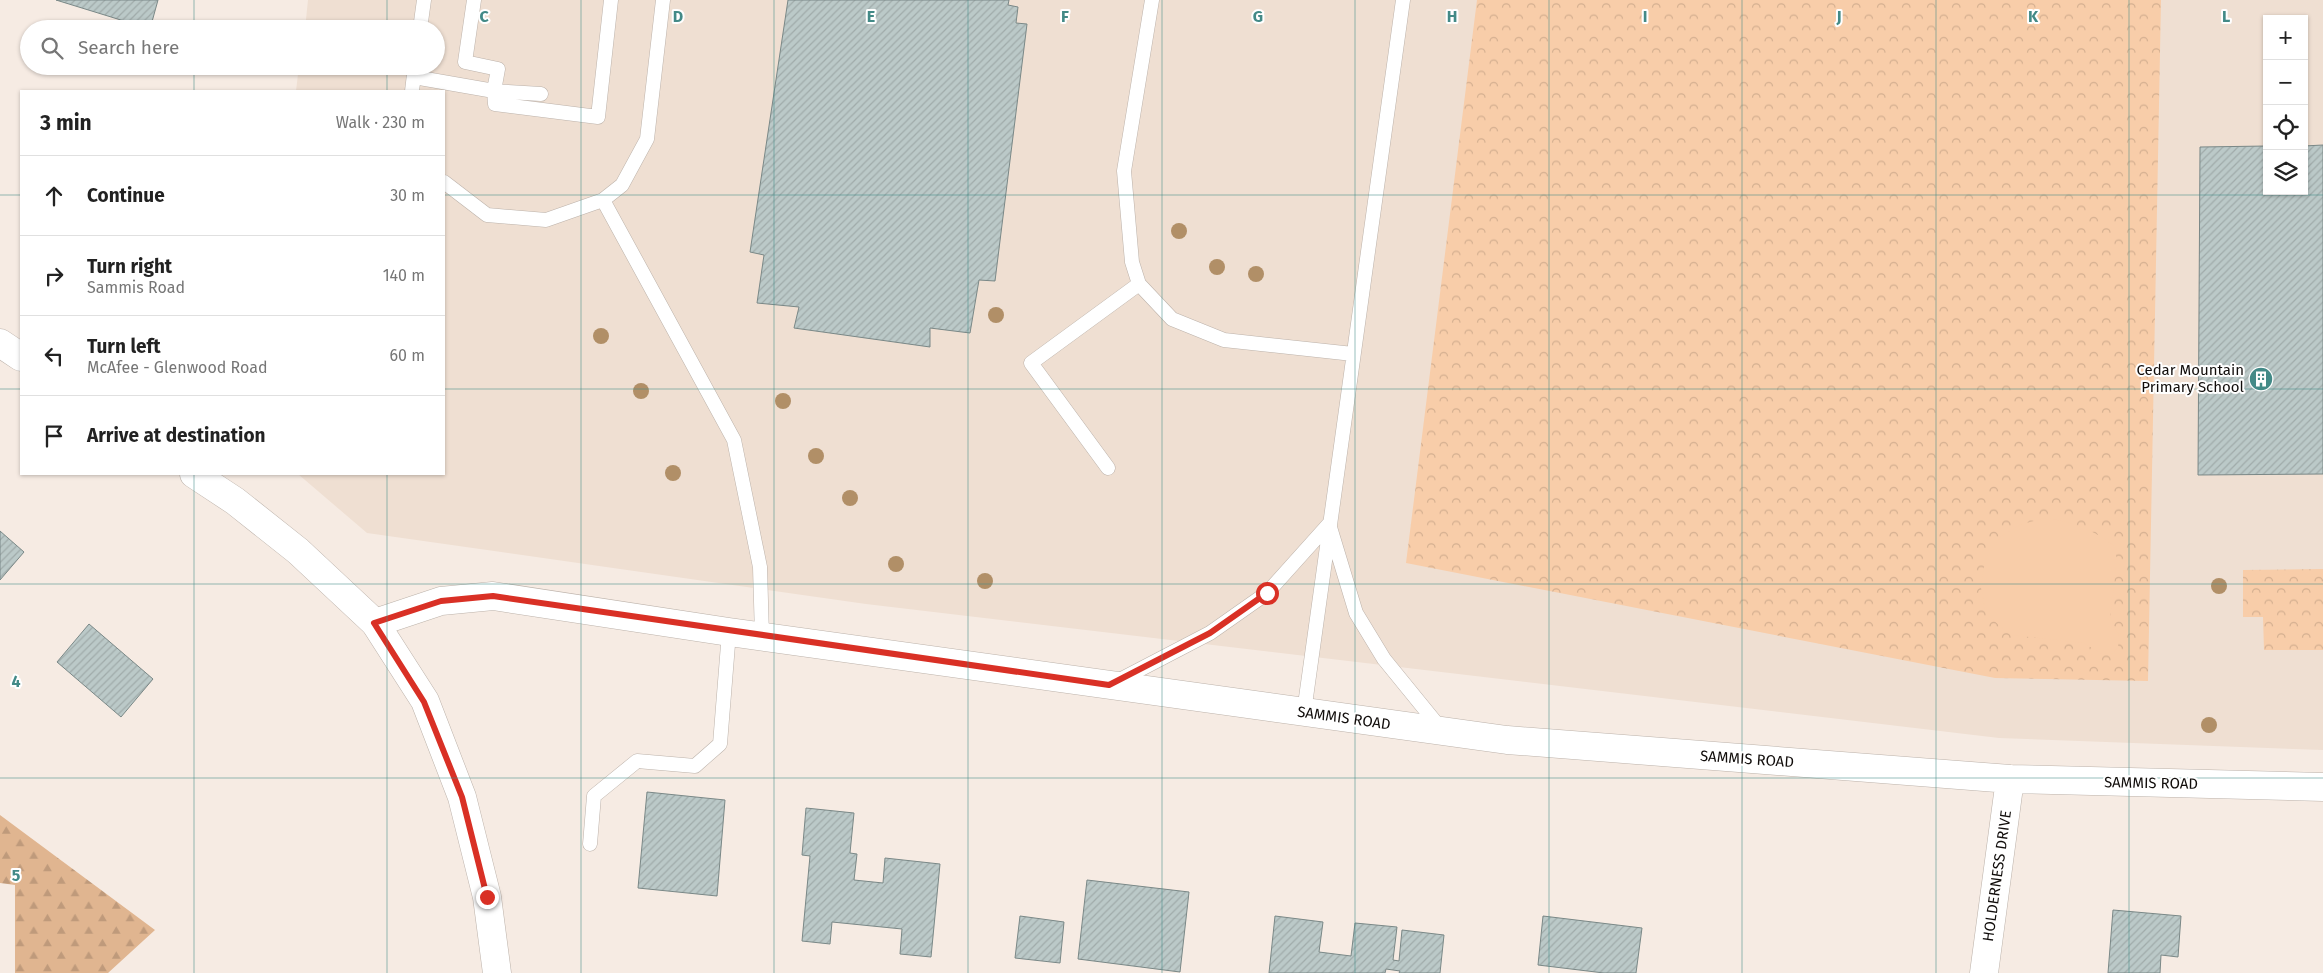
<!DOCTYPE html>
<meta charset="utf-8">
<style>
:root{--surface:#fff;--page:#f6f6f6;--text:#222;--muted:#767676;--line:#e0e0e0}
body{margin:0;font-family:"Fira Sans",sans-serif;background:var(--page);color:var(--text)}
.controls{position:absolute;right:15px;top:15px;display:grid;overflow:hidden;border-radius:0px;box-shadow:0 1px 4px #0004}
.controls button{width:45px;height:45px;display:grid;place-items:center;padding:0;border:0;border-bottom:1px solid var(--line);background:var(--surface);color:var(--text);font:25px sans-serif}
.stop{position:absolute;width:15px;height:15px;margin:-11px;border:4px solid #d93025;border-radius:50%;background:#fff}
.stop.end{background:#d93025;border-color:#fff;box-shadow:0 1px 5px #0008}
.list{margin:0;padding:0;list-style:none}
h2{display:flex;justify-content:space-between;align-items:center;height:65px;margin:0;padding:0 20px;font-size:21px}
h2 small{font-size:16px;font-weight:400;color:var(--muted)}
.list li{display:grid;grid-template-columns:32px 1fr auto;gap:15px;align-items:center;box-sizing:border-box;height:80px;padding:0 20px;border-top:1px solid var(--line)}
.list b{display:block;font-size:19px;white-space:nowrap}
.list p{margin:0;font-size:16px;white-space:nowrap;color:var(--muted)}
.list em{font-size:16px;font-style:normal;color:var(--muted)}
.icon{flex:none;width:28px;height:28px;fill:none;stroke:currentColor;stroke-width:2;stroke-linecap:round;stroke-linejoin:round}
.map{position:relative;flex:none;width:2323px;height:973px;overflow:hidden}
.search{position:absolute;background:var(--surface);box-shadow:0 1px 4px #0004;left:20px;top:20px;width:425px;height:55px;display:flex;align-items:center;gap:12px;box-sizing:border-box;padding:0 18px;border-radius:28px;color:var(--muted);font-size:19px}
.panel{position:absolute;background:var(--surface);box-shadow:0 1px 4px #0004;left:20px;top:90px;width:425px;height:385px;border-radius:0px}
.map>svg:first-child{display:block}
.built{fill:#efdfd2;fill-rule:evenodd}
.forest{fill:url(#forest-firs)}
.park{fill:url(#park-crowns)}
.garden{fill:#f8cda9}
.building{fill:url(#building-hatch);stroke:#7a8887}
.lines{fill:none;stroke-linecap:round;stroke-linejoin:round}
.service-casing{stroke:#bcb2aa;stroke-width:15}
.minor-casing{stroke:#bcb2aa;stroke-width:29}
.tertiary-casing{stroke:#bcb2aa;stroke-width:29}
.service{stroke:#fff;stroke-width:14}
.minor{stroke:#fff;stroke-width:28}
.tertiary{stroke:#fff;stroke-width:28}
.tree{fill:#b18f67}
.route{stroke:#d93025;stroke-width:6}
.grid{fill:none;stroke:#438a87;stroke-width:1;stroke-opacity:0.55}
.labels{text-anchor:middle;stroke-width:4;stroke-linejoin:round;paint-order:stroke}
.poi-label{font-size:15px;fill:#110d0b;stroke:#fff;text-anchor:end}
.street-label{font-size:15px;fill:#110d0b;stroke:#fff}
.grid-label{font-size:16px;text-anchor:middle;font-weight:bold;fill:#438a87;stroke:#fff;stroke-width:4;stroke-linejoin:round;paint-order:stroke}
</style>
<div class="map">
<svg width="2323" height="973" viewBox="0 0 2323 973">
<defs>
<pattern id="forest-firs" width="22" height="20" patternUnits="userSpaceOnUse" patternTransform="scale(1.25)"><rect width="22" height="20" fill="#e0b590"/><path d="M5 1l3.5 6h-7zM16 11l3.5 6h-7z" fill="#bf9a7b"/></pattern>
<pattern id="park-crowns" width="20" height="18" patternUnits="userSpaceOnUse" patternTransform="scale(1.25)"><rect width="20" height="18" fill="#f8cda9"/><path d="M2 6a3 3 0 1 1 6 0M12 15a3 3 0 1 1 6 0" fill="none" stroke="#d4af90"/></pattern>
<pattern id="building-hatch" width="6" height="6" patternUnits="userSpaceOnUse" patternTransform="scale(1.25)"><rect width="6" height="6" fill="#bbc9c8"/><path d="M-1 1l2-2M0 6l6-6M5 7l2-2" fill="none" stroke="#a0abaa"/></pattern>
</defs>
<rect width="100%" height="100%" fill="#f6ebe3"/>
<!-- built -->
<path class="built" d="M308,0h2015v750l-324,-12 -1133,-134 -499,-71 -69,-59h146v-383h-148l3,-25h137v-37h-131zM2267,19h37v172h-37z"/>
<!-- forest -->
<path class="forest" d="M0,815l155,115 -47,43h-93v-88l-15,-2z"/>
<!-- park -->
<path class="park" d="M1477,0h684l-13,681 -153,-3 -589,-115z
M2323,569v81h-59l-1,-33h-20v-47z"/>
<!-- garden -->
<path class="garden" d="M2045,518c30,4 46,11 71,29v21l-6,50 9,17 -1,12 -5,6 -12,1 -17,-11 -73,-8 -25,-21 -5,-26 4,-28 14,-22 20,-13z"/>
<!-- building -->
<path class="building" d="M56,0h102l-8,29z
M788,0h221l-1,5 10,2 -2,16 11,1 -32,257 -16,-1 -9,53 -40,-5v19l-136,-19 5,-21 -42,-4 7,-48 -14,-3z
M2323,145v329l-125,1 2,-328 67,-1v45h37v-45z
M0,531l24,21 -24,28z
M89,624l64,55 -32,38 -64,-55z
M647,792l78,8 -8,96 -79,-8z
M806,808l48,5 -4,40 7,1 -3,26 29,3 2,-25 55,6 -9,93 -31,-3 2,-25 -70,-7 -2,22 -28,-3 8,-85 -8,-1z
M1087,880l102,12 -9,80 -102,-13z
M2113,910l68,6 -3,41 -17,-2 -1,18h-52z
M1020,916l44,6 -4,41 -45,-5z
M1275,916l48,6 -4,30 32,4 4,-33 42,4 -4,33 6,1 3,-31 42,5 -4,38h-41l1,-2 -14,-2 -1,4h-116z
M1543,916l99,12 -6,45h-32l-66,-8z"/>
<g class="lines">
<!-- service casing -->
<g class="service-casing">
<path id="service" d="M474,0l-9,62 33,7 -4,22 1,13 103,13 13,-117
M1152,0l-28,171 8,91 7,22 33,35 52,21 129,14
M420,29l4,-29
M414,77l80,14 47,3
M412,91l3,-25
M444,182l43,33 59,5 57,-20 19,-15 25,-46 16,-139
M603,200l131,240 26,127 2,69
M1108,468l-77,-105 108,-79
M1114,683l96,-50 57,-40 62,-69 27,89 28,46 57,70
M1304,712l99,-712
M590,844l4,-48 43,-35 58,5 25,-22 9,-112"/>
</g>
<!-- minor casing -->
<g class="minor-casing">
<path id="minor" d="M375,623l66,-22 52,-5 236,36 778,108 503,39 313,8
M1984,973l26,-194"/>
</g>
<!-- tertiary casing -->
<g class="tertiary-casing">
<path id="tertiary" d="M0,343l21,14
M194,474l41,27 63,50 77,72 50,78 37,96 25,100 10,76"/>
</g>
<!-- service -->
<use href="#service" class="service"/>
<!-- minor -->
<use href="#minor" class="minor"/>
<!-- tertiary -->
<use href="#tertiary" class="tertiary"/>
</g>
<!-- trees -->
<g class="tree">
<circle cx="1179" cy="231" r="8"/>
<circle cx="1217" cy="267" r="8"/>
<circle cx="1256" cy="274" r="8"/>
<circle cx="996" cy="315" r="8"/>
<circle cx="601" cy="336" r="8"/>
<circle cx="641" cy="391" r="8"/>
<circle cx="783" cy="401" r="8"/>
<circle cx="816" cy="456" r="8"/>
<circle cx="673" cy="473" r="8"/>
<circle cx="850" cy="498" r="8"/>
<circle cx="896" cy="564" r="8"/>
<circle cx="985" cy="581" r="8"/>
<circle cx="2219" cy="586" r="8"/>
<circle cx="2209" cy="725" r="8"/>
</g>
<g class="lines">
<!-- route -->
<path class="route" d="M487,897l-25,-100 -38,-95 -50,-79 67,-22 52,-5 616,89 101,-52 57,-40"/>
</g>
<!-- grid -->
<path class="grid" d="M194,0v29M387,0v29M581,0v973M774,0v973M968,0v973M1162,0v973M1355,0v973M1549,0v973M1742,0v973M1936,0v973M2129,0v973M194,66v25M387,66v25M0,195h21M444,195h1879M0,389h21M444,389h1879M194,474v499M387,474v499M0,584h2323M0,778h2323"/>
<!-- icons -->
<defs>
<g id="building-disc" transform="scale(1.25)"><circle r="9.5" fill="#438a87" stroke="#fff"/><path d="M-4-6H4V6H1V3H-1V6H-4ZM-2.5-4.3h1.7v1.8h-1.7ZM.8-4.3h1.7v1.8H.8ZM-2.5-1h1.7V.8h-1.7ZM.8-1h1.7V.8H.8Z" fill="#fff"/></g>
</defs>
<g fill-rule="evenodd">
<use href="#building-disc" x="2261" y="379"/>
</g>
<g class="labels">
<!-- poi labels -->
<g class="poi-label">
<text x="2244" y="375">Cedar Mountain<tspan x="2244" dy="17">Primary School</tspan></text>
</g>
<!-- street labels -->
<g class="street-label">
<text transform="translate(1344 718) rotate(8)" y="5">SAMMIS ROAD</text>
<text transform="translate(1747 759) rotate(4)" y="5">SAMMIS ROAD</text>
<text transform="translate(2151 783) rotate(1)" y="5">SAMMIS ROAD</text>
<text transform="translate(1997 876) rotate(-82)" y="5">HOLDERNESS DRIVE</text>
</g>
</g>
<g class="grid-label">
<text x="484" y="22">C</text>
<text x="678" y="22">D</text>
<text x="871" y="22">E</text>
<text x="1065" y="22">F</text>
<text x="1258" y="22">G</text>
<text x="1452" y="22">H</text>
<text x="1645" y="22">I</text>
<text x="1839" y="22">J</text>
<text x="2033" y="22">K</text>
<text x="2226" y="22">L</text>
<text x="16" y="687">4</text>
<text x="16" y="881">5</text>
</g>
</svg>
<div class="controls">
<button>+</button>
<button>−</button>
<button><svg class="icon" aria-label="locate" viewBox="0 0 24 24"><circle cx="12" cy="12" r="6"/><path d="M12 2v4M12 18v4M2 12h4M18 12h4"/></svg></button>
<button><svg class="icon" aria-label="layers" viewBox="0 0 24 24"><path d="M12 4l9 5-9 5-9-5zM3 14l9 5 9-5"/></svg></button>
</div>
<div class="stop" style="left:1267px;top:593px"></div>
<div class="stop end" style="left:487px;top:897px"></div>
<div class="search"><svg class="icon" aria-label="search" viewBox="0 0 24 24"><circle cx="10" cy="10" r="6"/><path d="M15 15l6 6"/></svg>Search here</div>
<section class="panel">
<h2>3 min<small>Walk · 230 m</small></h2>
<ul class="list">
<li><svg class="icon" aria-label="ahead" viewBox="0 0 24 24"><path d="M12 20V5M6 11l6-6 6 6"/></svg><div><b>Continue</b></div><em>30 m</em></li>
<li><svg class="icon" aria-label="right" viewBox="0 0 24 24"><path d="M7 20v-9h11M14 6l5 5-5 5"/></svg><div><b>Turn right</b><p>Sammis Road</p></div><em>140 m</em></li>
<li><svg class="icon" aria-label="left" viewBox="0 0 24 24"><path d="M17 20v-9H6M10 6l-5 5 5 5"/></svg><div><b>Turn left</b><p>McAfee - Glenwood Road</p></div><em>60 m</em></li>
<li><svg class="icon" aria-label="arrive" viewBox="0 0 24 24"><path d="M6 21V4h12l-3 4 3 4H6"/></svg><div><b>Arrive at destination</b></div></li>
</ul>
</section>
</div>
